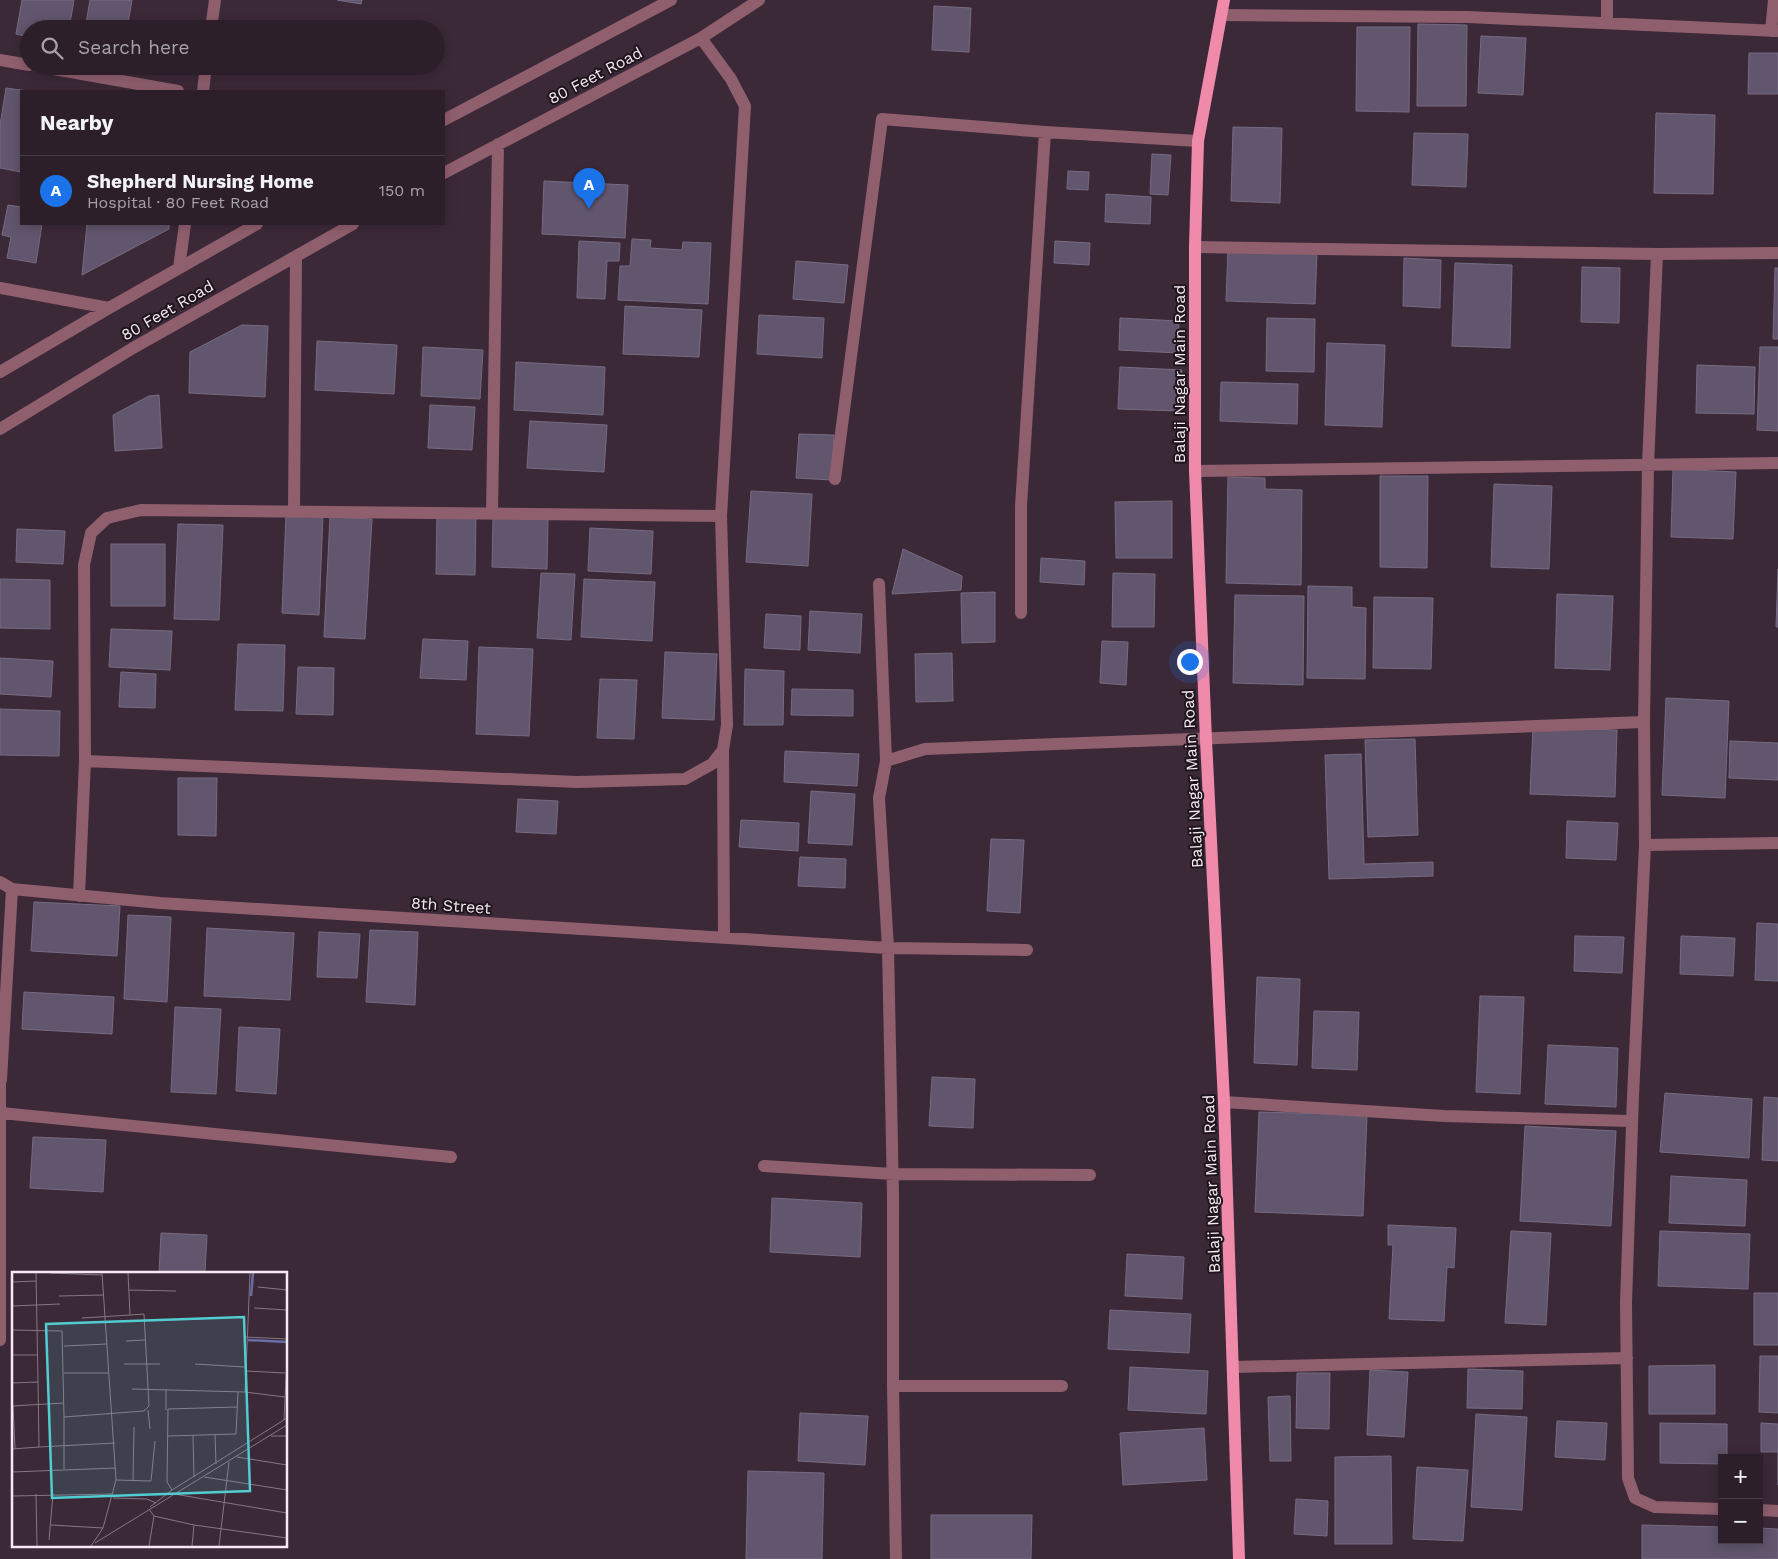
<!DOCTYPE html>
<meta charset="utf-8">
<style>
:root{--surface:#2d1f2a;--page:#392c36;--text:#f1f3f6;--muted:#a7a2a8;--line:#483d47;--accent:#1a73e8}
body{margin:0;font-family:"Work Sans",sans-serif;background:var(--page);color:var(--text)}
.controls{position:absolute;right:15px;bottom:15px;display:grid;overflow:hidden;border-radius:0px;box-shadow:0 2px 12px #0003}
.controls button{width:45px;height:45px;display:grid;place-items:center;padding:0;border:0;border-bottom:1px solid var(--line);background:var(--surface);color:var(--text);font:25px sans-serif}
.you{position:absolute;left:1189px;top:661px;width:18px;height:18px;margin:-12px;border:4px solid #fff;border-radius:50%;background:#1a73e8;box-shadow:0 0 0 8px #1a73e833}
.badge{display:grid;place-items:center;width:32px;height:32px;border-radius:50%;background:var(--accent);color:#fff;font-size:16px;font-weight:700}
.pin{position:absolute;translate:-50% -41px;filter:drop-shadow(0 1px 2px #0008)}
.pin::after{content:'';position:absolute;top:26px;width:18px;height:15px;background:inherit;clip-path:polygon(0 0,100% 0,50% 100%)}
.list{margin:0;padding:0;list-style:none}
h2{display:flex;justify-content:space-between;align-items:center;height:65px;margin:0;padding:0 20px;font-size:21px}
h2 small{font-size:16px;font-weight:400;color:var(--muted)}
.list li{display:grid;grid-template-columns:32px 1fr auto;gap:15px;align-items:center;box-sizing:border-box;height:70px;padding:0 20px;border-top:1px solid var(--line)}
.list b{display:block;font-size:19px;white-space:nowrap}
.list p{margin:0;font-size:16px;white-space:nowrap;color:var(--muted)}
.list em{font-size:16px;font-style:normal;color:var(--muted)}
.icon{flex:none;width:28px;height:28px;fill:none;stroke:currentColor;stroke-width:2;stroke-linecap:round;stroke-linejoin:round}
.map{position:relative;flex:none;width:1778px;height:1559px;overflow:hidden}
.search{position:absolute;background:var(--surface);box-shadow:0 2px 12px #0003;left:20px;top:20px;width:425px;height:55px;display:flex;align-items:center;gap:12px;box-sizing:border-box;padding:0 18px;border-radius:28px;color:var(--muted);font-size:19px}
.panel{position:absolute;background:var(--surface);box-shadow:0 2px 12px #0003;left:20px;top:90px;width:425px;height:135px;border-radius:0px}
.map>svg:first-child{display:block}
.building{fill:#61566d;stroke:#766b82}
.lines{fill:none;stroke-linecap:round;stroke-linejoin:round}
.minor{stroke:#905f6e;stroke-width:12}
.major{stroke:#ef8aab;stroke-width:12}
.labels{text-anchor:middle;stroke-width:4;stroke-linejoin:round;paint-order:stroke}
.street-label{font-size:16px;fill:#f6e9f3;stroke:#1e151c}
.inset-river{fill:none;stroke:#686da7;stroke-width:2.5}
.inset-road{fill:none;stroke:#867683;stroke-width:1}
.view{fill:#51ccd1;fill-opacity:0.15;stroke:#51ccd1;stroke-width:2.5}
.inset-edge{fill:none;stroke:#f6e9f3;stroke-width:2.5}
</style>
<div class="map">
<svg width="1778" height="1559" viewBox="0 0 1778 1559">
<rect width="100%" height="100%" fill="#3c2938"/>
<!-- building -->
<path class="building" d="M22,0h52l-5,29h-40v8l-13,-3z
M90,0h42l-5,29h-42z
M337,0h25l-1,4z
M934,6l37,2 -2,44 -37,-2z
M1418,24l49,1 -1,81h-49z
M1357,27h53l-1,85 -53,-1z
M1481,36l45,2 -3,57 -45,-2z
M1749,53h29v41h-30z
M6,88l22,3h-7v81l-21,-4v-43z
M1656,113l59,2 -2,79 -59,-1z
M1233,127l49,1 -2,75 -49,-2z
M1414,133l54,1 -2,53 -54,-2z
M1152,154l19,1 -3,40 -18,-1z
M1068,171l21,1 -1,18 -21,-1z
M544,181l84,4 -3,53 -83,-4z
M1106,194l45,3 -1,27 -45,-2z
M8,205l13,2v17h21l-6,39 -29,-5 4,-21 -9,-2z
M87,224h82v5l-87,46z
M632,239l19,1 -1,8 32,2 1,-8 28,1 -3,61 -90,-4 2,-34h10z
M579,241l41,2 -1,18h-12l-2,38 -28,-1z
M1055,241l35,2 -1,22 -35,-2z
M1228,248l89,3 -2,53 -89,-3z
M1404,258l37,2 -1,48 -37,-2z
M796,261l52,4 -4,38 -51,-4z
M1455,263l57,2 -2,83 -58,-2z
M1582,267l38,1 -1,55 -38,-1z
M1775,268h3v71h-5z
M625,306l77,4 -3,47 -76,-3z
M759,315l65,3 -2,40 -65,-4z
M1120,318l59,3 -1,32 -59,-3z
M1267,318l48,1 -1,53 -48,-1z
M242,325l26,1 -3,71 -76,-4 1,-41z
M317,341l80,4 -3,49 -79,-4z
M1327,343l58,2 -3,82 -57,-2z
M423,347l60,3 -3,49 -59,-3z
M1760,347h18v84l-21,-1z
M516,362l89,5 -2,48 -89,-5z
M1697,365l58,2 -1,47 -58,-1z
M1120,367l62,3 -2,41 -62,-2z
M1221,382l77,2 -1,40 -77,-3z
M159,395l3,53 -47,3 -2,-36 36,-19z
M430,405l45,2 -3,43 -44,-2z
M530,421l77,4 -3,47 -77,-4z
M799,434l35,1 -2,45 -36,-2z
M1673,469l63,3 -3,67 -62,-2z
M1380,476h48l-1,92 -47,-1z
M1228,477l37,1v11l37,1 -1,95 -75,-2z
M1494,484l58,2 -3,83 -58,-2z
M751,491l61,3 -4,72 -62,-4z
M1172,501v57h-56l-1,-56z
M437,513l39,1 -1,61 -39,-1z
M286,514l37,1 -4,100 -37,-2z
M330,517l42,2 -7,120 -41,-2z
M493,518l55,1 -1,50 -55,-2z
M178,524l45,1 -4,95 -45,-1z
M590,528l63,3 -2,43 -63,-3z
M17,529l48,2 -2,33 -47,-2z
M111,544h54v62h-54z
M903,549l59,27 -1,14 -69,4z
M1041,558l44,3 -1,24 -44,-3z
M1778,569v58h-2z
M541,573l34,1 -4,66 -34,-2z
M1113,573l42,1 -1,53h-42z
M0,579l50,1v49l-50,-1z
M584,579l71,3 -3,59 -71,-4z
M1308,586l44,1v20l14,1 -1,71 -58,-1z
M995,592v50l-33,1 -1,-50z
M1557,594l56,2 -3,74 -55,-2z
M1235,595l69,1 -1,89 -70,-2z
M1374,597l59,1 -2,71 -58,-1z
M810,611l52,3 -2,39 -52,-3z
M766,614l35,2 -1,34 -36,-2z
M111,629l61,2 -2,39 -61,-3z
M423,639l45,2 -2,39 -46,-2z
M1102,641l26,1 -2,43 -26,-2z
M238,644l47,1 -2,66 -48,-1z
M479,647l54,2 -4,87 -53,-2z
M665,652l52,2 -3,66 -52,-2z
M952,653l1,48 -37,1 -1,-48z
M0,658l53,3 -2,36 -51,-3z
M298,667l36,1 -1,47 -37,-1z
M745,669l39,2 -1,54h-39z
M121,672l35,2 -1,34 -36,-1z
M600,679l37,1 -3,59 -37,-1z
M792,689l61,1v26l-62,-1z
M1666,698l63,3 -4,97 -63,-3z
M0,709l60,2 -1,45 -59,-1z
M1533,727l84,3 -2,67 -85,-3z
M1415,739l3,96 -50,2 -3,-97z
M1730,741l48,2v37l-49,-2z
M785,751l74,3 -2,32 -73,-4z
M1361,754l3,110 69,-2v14l-104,3 -4,-124z
M178,778h39l-1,58 -38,-1z
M811,791l44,3 -3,51 -44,-2z
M518,799l40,2 -2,33 -40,-2z
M741,820l58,3 -1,28 -59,-4z
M1567,821l51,2 -2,37 -50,-2z
M991,839l33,1 -4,73 -33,-2z
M800,857l46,2 -1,29 -47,-2z
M34,902l86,4 -3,50 -86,-5z
M128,915l43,2 -4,85 -43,-3z
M1757,923l21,1v57l-23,-1z
M207,928l87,5 -4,67 -86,-4z
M370,930l48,2 -3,73 -49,-3z
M319,932l41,2 -3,44 -40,-1z
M1575,936l49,1 -2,36 -48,-2z
M1681,936l54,2 -2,38 -53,-2z
M1257,977l43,2 -3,86 -43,-2z
M24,992l90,5 -2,37 -90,-5z
M1480,996l44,1 -4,97 -44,-2z
M175,1007l46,2 -5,85 -45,-2z
M1314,1011l45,1 -2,58 -45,-2z
M239,1027l41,2 -4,65 -40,-3z
M1548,1045l70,3 -2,59 -71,-3z
M932,1077l43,2 -2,49 -44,-2z
M1665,1093l87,6 -3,59 -89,-6z
M1764,1097l14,1v63l-16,-1z
M1259,1112l108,3 -4,101 -108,-4z
M1525,1126l91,5 -5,95 -91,-5z
M33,1137l73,3 -3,52 -73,-4z
M1671,1176l76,4 -2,46 -76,-3z
M772,1198l90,5 -2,54 -90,-5z
M1388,1225l68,3 -2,40 -7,-1 -3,54 -55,-2 4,-74h-5z
M1511,1231l40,2 -5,92 -41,-2z
M1660,1231l90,3 -2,55 -90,-3z
M161,1233l46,2 -2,38h-46z
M1127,1254l57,3 -2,42 -57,-3z
M1754,1293h24v52h-24z
M1110,1310l81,4 -2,39 -81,-4z
M1760,1356h18v57l-19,-1z
M1715,1365v49h-66v-48z
M1130,1367l78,4 -2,43 -78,-4z
M1468,1369l55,2 -1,38 -55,-1z
M1370,1370l38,2 -4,65 -37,-2z
M1297,1373h33l-1,56 -33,-1z
M1290,1396l1,65h-21l-2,-64z
M800,1413l68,3 -3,49 -67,-4z
M1476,1414l51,3 -5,93 -51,-3z
M1557,1421l50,2 -2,37 -50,-3z
M1660,1423l67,1v34h-5v6l-62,-1z
M1761,1423l17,1v61v-33h-17z
M1204,1428l3,52 -84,5 -3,-52z
M1391,1456l1,88h-57v-87z
M1417,1467l51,3 -5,71 -50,-2z
M748,1471l76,2 -2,86h-76z
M1296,1499l32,2 -1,35 -33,-2z
M931,1515h101l-1,44h-100z
M1642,1525l80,2v13h37v-12l19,1v30h-136z"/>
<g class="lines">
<!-- minor -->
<path class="minor" d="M1222,15l246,2 310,14
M1607,23v-23
M211,29l4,-29
M1771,31l3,-31
M0,60l29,5
M37,66l141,25
M203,91l3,-25
M444,120l227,-120
M444,173l257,-135 58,-38
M1195,247l462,7 121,-1
M179,268l6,-44
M0,288l109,20
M0,372l109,-64 148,-84
M0,429l133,-81 220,-124
M1195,471l583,-8
M835,479l47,-360 163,13 153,9
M294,511l2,-255
M492,513l6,-369
M879,584l7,177
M1021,613v-107l24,-374
M1644,722l4,-256 9,-212
M723,750l1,188
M85,761l492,21 108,-3 27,-15 11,-14 4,-25 -6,-209 24,-410 -14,-27 -30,-41
M1645,845l133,-2
M0,882l12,7 -11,191
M12,889l148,14 728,45 139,2
M79,896l6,-135 -1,-196 7,-32 16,-15 34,-8 580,6
M0,1080v260
M1224,1102l220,14 188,5
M1,1113l450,44
M764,1166l129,8 197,1
M1233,1367l394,-9
M893,1386h169
M1759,1510l19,1
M896,1559l-3,-173v-191l-5,-247 -9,-150 7,-37 39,-12 719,-27 1,123 -12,251 -7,207 2,175 7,20 20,9 67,2"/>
<!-- major -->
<path class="major" d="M1224,0l-26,141 -3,106v224l11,269 18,362 15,457"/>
</g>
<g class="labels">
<!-- street labels -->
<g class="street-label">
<text transform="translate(595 75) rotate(-28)" y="6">80 Feet Road</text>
<text transform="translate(167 310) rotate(-30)" y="6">80 Feet Road</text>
<text transform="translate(1179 374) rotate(-90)" y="6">Balaji Nagar Main Road</text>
<text transform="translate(1192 779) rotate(-93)" y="6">Balaji Nagar Main Road</text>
<text transform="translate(451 905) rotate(4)" y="6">8th Street</text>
<text transform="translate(1211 1184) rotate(-92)" y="6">Balaji Nagar Main Road</text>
</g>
</g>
<!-- overview -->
<g transform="translate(12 1272)">
<rect width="275" height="275" fill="#3c2938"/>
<path class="inset-river" d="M239,24l2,-23M236,68l39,2"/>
<path class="inset-road" d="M38,1l52,2M238,1l-4,98 39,2M0,10l24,-1M246,15l29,3M117,18l47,1M47,24l45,-1M0,34l48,-2M242,36l33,2M70,46l48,-3 -2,-42M0,58l50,1 2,86 80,-6 5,-5 -5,-92 -14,1M233,65l42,2M114,69l19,-1M52,74l43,-2M0,83h26M112,92h36M183,92l50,3M234,99l-1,21 40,5M52,101h45M0,111l26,-1 -2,-109M120,117l113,3M154,117v21M0,134l52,-3M1,134l2,43M136,138l2,19M52,145v52M272,148l3,-61M203,163l1,29M156,164l68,-2 2,-42M181,164l1,41M259,164h16M27,175l76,-4M0,177l27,-2 -1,-65M225,185l50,8M0,200l104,-4M192,205l83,13M104,208l35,1 4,-40M121,208l1,-53M160,218l-5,-8 1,-73 69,-2M24,222l1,52M162,222l113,19M0,224l101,-2M101,226l34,1 9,4M138,235l22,-17 115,-72M137,237l5,7 40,9 93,13M39,253l52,3M37,268l4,-46M83,271l192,-118M79,274l12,-18 13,-48 -14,-207M137,274l5,-30M180,274l2,-21M207,274l10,-84"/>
<path class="view" d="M232,45l6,174 -198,7 -6,-174z"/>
<rect width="275" height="275" class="inset-edge"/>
</g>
</svg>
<div class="controls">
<button>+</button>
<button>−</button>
</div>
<div class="you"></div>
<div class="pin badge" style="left:589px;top:209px">A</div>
<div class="search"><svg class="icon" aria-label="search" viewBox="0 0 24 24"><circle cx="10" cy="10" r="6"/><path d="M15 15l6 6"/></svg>Search here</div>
<section class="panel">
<h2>Nearby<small></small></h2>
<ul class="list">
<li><span class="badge">A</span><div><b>Shepherd Nursing Home</b><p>Hospital · 80 Feet Road</p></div><em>150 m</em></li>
</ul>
</section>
</div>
